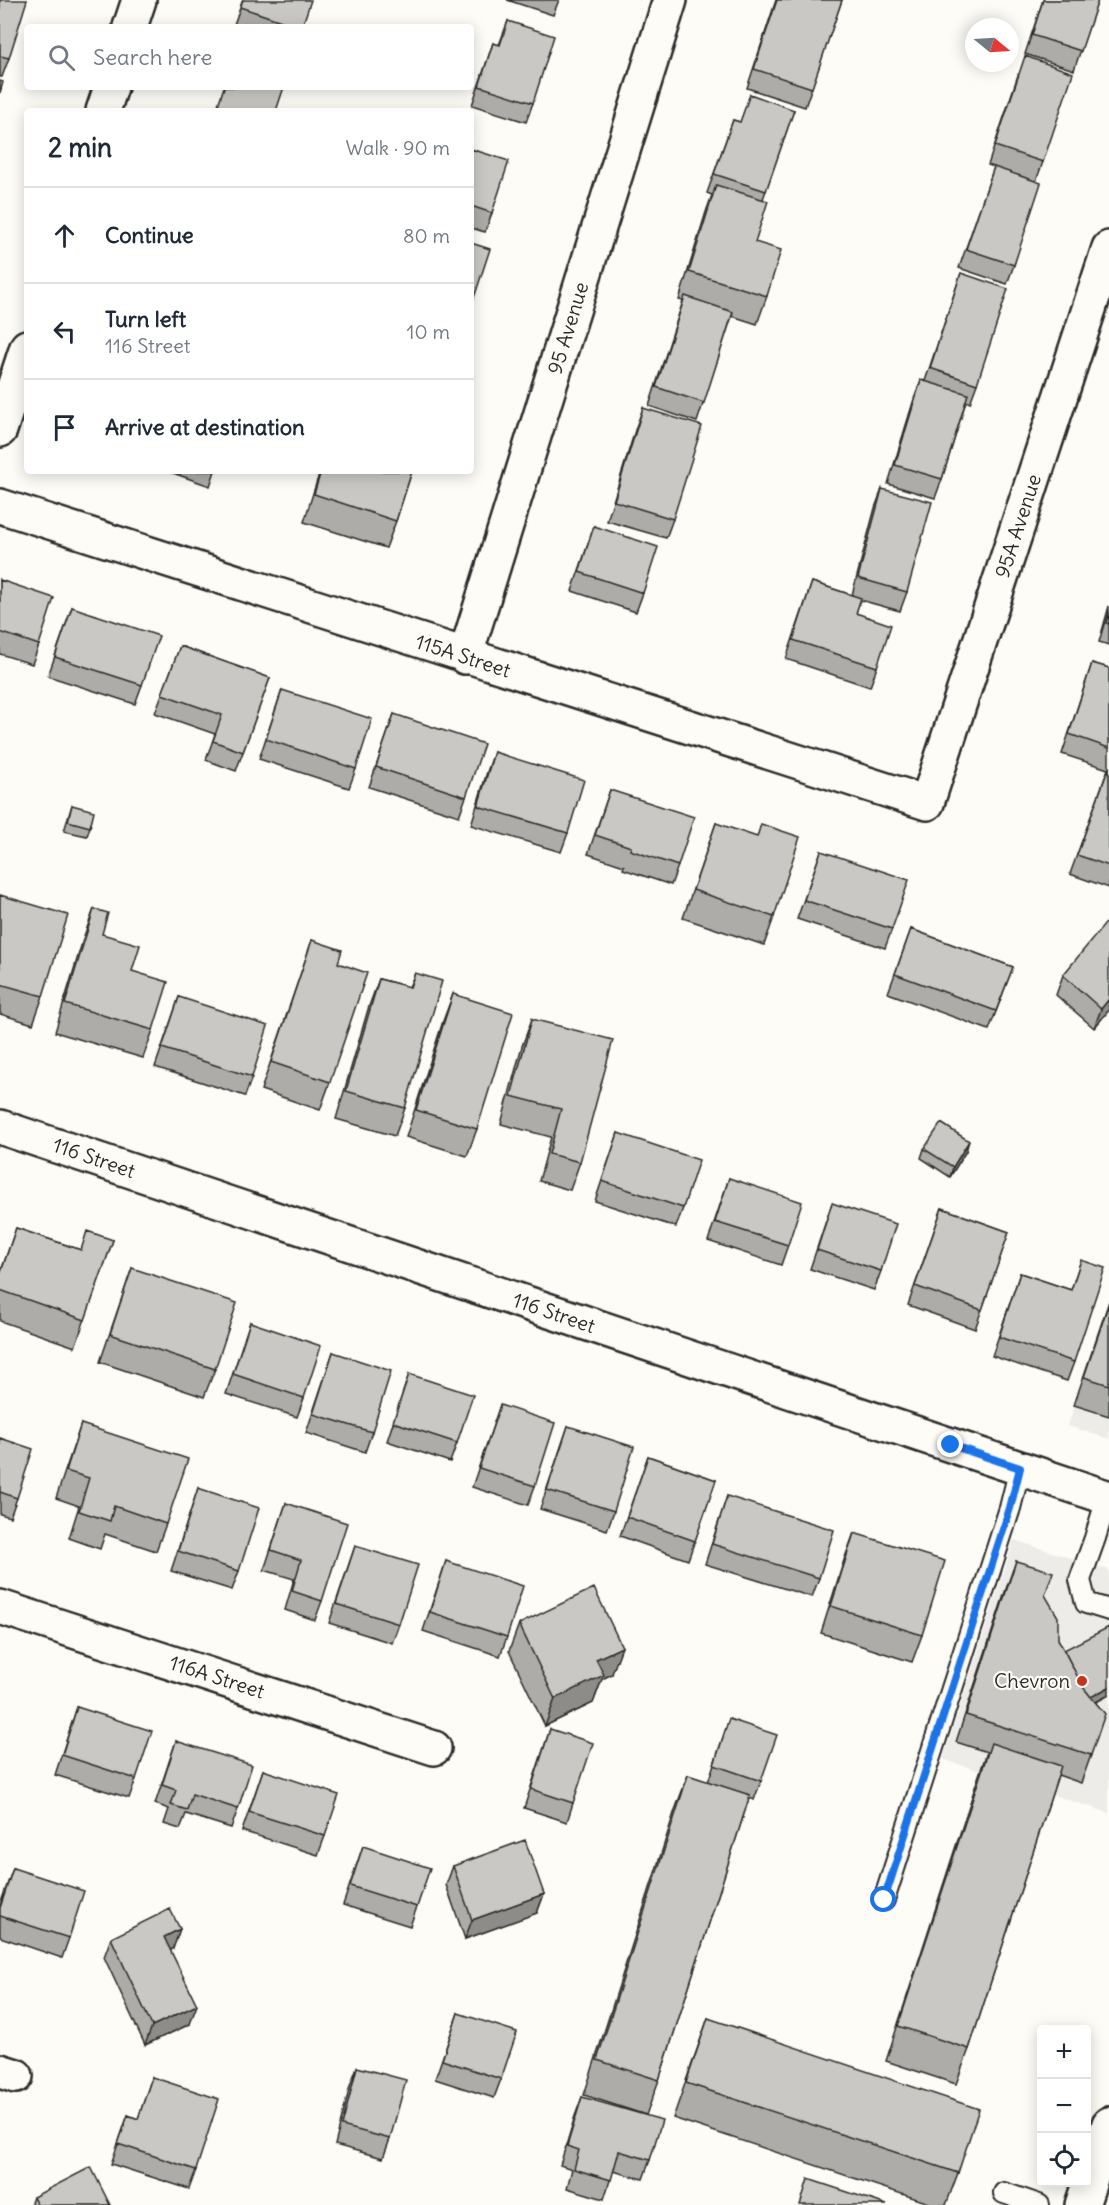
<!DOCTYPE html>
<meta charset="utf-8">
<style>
:root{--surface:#fff;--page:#f6f6f7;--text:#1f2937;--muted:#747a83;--line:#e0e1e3}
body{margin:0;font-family:Delius,sans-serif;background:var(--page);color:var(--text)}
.controls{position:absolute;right:18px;bottom:18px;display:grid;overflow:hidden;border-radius:6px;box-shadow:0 3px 15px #0003}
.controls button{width:54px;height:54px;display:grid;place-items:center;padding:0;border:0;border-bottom:2px solid var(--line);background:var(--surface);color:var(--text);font:30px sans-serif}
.compass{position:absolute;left:965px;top:18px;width:54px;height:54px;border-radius:50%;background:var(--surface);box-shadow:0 3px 15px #0003;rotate:108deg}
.stop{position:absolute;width:18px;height:18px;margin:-14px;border:4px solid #1a73e8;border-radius:50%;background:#fff}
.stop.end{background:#1a73e8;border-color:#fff;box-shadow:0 2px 6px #0008}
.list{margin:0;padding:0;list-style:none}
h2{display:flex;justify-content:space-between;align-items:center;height:78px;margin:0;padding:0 24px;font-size:26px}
h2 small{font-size:20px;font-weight:400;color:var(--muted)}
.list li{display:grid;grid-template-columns:39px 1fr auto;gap:18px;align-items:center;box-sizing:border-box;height:96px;padding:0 24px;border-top:2px solid var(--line)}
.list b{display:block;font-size:22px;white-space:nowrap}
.list p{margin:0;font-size:20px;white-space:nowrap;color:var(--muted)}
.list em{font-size:20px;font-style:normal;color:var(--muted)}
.icon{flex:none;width:33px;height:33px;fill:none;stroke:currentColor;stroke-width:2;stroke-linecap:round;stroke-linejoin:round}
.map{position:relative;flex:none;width:1109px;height:2205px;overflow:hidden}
.search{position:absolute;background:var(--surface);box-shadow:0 3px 15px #0003;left:24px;top:24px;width:450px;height:66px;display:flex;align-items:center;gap:15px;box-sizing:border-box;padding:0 21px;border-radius:6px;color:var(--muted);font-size:22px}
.panel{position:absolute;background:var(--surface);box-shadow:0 3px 15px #0003;left:24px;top:108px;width:450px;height:366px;border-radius:6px}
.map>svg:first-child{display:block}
.built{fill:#edece8}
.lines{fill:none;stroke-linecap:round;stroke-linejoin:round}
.service-casing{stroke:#2b2b2b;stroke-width:24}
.minor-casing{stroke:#2b2b2b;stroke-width:38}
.tertiary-casing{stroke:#2b2b2b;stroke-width:38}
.service{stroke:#fdfcf7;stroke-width:20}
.minor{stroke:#fdfcf7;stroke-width:33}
.tertiary{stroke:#fdfcf7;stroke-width:33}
.wall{fill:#adaca9;stroke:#2b2b2b;stroke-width:1.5}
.shaded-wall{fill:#8d8c89;stroke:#2b2b2b;stroke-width:1.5}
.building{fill:#c9c8c4;stroke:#2b2b2b;stroke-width:1.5}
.route{stroke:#1a73e8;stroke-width:8}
.poi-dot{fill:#c8321e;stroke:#fdfcf7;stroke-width:2}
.labels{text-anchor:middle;stroke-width:4.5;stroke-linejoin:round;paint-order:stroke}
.street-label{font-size:20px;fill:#2b2b2b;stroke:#fdfcf7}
.poi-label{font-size:20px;fill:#2b2b2b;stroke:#fdfcf7;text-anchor:end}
</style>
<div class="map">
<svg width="1109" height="2205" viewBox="0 0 1109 2205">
<rect width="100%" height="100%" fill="#fdfcf7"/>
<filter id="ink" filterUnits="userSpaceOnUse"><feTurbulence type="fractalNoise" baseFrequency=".0167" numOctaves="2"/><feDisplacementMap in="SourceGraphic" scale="12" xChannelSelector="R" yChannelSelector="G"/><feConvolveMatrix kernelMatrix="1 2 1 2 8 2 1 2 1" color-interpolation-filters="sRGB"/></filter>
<g filter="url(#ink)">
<!-- built -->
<path class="built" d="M1109,1299v140l-41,-13z
M1014,1540l95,30v243l-166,-54z"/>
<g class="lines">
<!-- service casing -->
<g class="service-casing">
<path id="service" d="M1107,1498l-12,40 -15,42 6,23 23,7
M884,1900l126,-392 10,-40
M1004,2193l35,12"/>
</g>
<!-- minor casing -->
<g class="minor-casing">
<path id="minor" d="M130,27l9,-27
M103,111l8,-24
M0,430l27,-83
M0,506l927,297 182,-555
M465,657l205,-657
M0,1607l434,141
M0,2071l16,5"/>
</g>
<!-- tertiary casing -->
<g class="tertiary-casing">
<path id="tertiary" d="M0,1127l1109,371
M1082,2205l27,-81"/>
</g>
<!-- service -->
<use href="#service" class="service"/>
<!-- minor -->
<use href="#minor" class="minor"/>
<!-- tertiary -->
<use href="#tertiary" class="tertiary"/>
</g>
<!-- wall -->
<path class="wall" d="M0,0l9,58 -7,19h-2z
M243,0l59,27h-69z
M507,0h52l-6,15z
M776,0h66l-37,107 -58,-19z
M1043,0h55l-24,70 -49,-16z
M508,21l25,82 -7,19 -54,-17 21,-62 6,2z
M1018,75l25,87 -7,19 -22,84 -7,19 -48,-16 35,-101 -6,-2z
M794,110l-31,89 -8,43 12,54 -10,28 -25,-8 -35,106 -48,-16 34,-105 -4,-1 27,-88 6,-17 -5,-2 26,-73 7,2z
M471,149l21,64 -7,19 -14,-4z
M961,273l16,111 -7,19 -4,-2 -24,78 -7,19 -47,-14 26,-85 7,-19 4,1z
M643,408l30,111 -7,19 -59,-17 29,-94z
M167,471h48l-5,15z
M320,471h92l-16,50 -10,27 -82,-26z
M882,489l25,103 -7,19 -40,-11 -4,13 21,54 -7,20 -84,-28 26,-77 40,13 23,-87z
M594,526l49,67 -7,19 -64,-21z
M0,580l39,65 -7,19 -32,-10z
M1109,606v39l-10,-3z
M72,607l70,78 -7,19 -87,-28z
M180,646l90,32 -34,93 -30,-11 9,-26 -60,-21z
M1092,663l17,5v220l-39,-14 38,-105 -46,-15z
M282,690l74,79 -7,19 -90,-29z
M394,714l72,83 -7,19 -90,-29z
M494,752l74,81 -7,19 -90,-27 16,-53z
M610,790l68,76 -7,19 -48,-16 1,-3 -36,-12z
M72,805l18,22 -3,9 -23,-5z
M716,823l58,94 -10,28 -81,-27z
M821,851l71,78 -7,19 -88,-29z
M0,895l43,101 -10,28 -33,-10z
M94,909l8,25 30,37 21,59 -10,28 -88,-26 29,-96z
M911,929l102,38 -24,63 -101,-37z
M312,940l26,23 -8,119 -10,28 -59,-20z
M415,973l-10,135 -10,28 -59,-17 33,-113 10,-27 30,8z
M1063,975l46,35 -15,18 -38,-33z
M453,994l24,135 -10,27 -61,-19 37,-116z
M179,997l73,80 -7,19 -90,-29z
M532,1019l48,143 -10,28 -31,-9 12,-44 -50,-13 21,-78z
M618,1133l65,75 -7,19 -81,-26z
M924,1149l42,2 -16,26 -29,-19z
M729,1178l59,67 -7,20 -73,-24z
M832,1203l49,68 -7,19 -64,-21z
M942,1208l67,24 -34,97 -67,-24z
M16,1228l65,22 32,-10 -38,107 -75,-26v-47z
M1081,1260l-7,102 -7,19 -75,-25 28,-83 51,17z
M132,1268l83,101 -11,28 -104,-35z
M1109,1301v115l-35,-11z
M250,1322l54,76 -7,19 -71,-23z
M333,1352l39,80 -7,20 -59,-19z
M409,1374l48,69 -7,19 -63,-21z
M500,1405l35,81 -7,19 -56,-18z
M81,1424l85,100 -10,27 -51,-17 -5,15 -31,-11 10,-32 -23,-8z
M568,1426l46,85 -7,19 -67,-21z
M0,1438l17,60 -7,19 -10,-3z
M648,1456l68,24 -28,80 -68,-24z
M198,1488l41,83 -7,19 -61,-19z
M727,1496l92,82 -7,19 -107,-33z
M286,1503l36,98 -7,19 -30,-10 9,-31 -30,-9z
M854,1533l68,102 -10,27 -91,-29 23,-73z
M355,1546l44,78 -7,19 -63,-20z
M446,1561l61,76 -7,19 -77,-25z
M1016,1561l29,34 13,44 6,11 45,45 -13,7 -5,53 -10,28 -23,-8 -89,274 -13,35 -70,-23 92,-283 9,-26 -31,-10 50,-153z
M519,1624l93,50 -10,5 -9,24 -48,23 -36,-75z
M77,1707l59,72 -7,19 -74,-23z
M729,1719l32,62 -7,19 -5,-2 -90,282 -13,35 -62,-20 91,-285 13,-35 20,7z
M550,1729l23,74 -6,19 -43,-14z
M176,1741l62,68 -7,19 -45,-14 -6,15 -16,-5 5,-15 -14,-5z
M263,1770l62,66 -7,19 -76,-24z
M363,1846l54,61 -7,19 -67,-21z
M453,1866l91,28 -7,19 -72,26 -19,-54z
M13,1868l56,70 -7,20 -62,-21v-32z
M111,1938l62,11 -3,1 20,74 -45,21 -41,-88z
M458,2013l43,66 -7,19 -59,-19z
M708,2018l250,155 -12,32h-11l-262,-87z
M357,2067l33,72 -7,19 -48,-13 15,-59z
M152,2077l44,93 -7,19 -78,-25 17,-49 10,4z
M582,2097l68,63 -7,19 -30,-8 -9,28 -37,-11 5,-19 -12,-4 15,-49z
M33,2197l77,8h-80z"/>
<!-- shaded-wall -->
<path class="shaded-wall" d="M1109,999v11l-15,18 7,-19z
M969,1141l-3,10 -16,26 3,-10z
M622,1647l-10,27 -10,5 -9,24 -48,23 10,-27 41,-40z
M1109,1687v8l-36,19 3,-10z
M544,1894l-7,19 -72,26 7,-19z
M180,1929l-7,20 -16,7 7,-19z
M197,2005l-7,19 -45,21 7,-19z"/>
<!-- building -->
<path class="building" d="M0,0h27l-18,58 -9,-2z
M243,0h68l-9,27h-3l-59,-20z
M777,0h65l-30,88 -58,-19z
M1043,0h55l-17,51 -49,-16z
M508,21l46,15 -21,67 -54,-17 14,-43 7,2z
M1025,56l48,17 -30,89 -48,-16z
M0,81l3,1 -3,11z
M224,87h60l-8,24h-60z
M750,94l44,16 -28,81 -52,-17 19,-54 7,2z
M471,149l38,12 -17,52 -21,-7z
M994,167l47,16 -27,82 -48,-16z
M716,185l52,16 -13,41 26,8 -14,46 -78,-24z
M471,243l19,6 -19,58z
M961,273l47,16 -31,95 -47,-16z
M685,296l48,16 -29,91 -48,-16z
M921,380l47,14 -26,85 -47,-14z
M643,408l59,18 -29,93 -59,-18z
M321,471h91l-16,50 -82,-27z
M882,489l50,13 -25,90 -49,-14z
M594,526l64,21 -15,46 -64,-21z
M0,580l54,18 -15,47 -39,-13z
M812,582l49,16 -5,15 35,12 -14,42 -84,-27z
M72,607l87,29 -17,49 -87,-28z
M1109,612v12l-3,-1z
M180,646l90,32 -27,74 -30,-11 9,-26 -60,-21z
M1092,663l17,5v80l-40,-14z
M282,690l90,29 -16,50 -90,-30z
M394,714l90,30 -18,53 -90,-30z
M494,752l90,28 -16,53 -90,-27z
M1109,767v99l-32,-11z
M610,790l84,27 -16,49 -48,-16 1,-3 -36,-12z
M72,805l22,6 -4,16 -22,-6z
M716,823l41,14 4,-13 39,13 -26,80 -81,-27z
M821,851l88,29 -17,49 -88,-29z
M0,895l68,20 -25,81 -43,-12z
M94,909l14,4 -6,21 38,11 -8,26 36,11 -15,48 -88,-26z
M1109,919v80l-8,10 -38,-34z
M911,929l102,38 -17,44 -101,-37z
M312,940l30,10 -4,13 29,10 -37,109 -59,-20z
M415,973l27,8 -37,127 -59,-17 33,-112 31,8z
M453,994l60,19 -36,116 -61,-19z
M179,997l89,29 -16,51 -90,-29z
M532,1019l81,21 -33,122 -31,-8 12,-45 -50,-13z
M941,1123l28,18 -16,26 -29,-18z
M618,1133l81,27 -16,48 -81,-27z
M729,1178l73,24 -14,43 -73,-23z
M832,1203l64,21 -15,47 -64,-21z
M942,1208l67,24 -27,78 -67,-24z
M16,1228l65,22 6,-19 26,9 -28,80 -85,-30v-15z
M1081,1260l24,8 -31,94 -75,-25 21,-64 51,17z
M132,1268l105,35 -22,66 -105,-35z
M1109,1303v82l-25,-8z
M250,1322l71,24 -17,52 -71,-24z
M333,1352l58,19 -19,61 -59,-18z
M409,1374l64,21 -16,48 -64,-21z
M500,1405l55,18 -20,63 -56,-18z
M81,1424l107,35 -22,65 -52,-18 -4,15 -31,-10 10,-33 -23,-7z
M568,1426l66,21 -20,64 -67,-21z
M0,1438l33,11 -16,49 -17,-6z
M648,1456l68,24 -21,61 -68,-24z
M198,1488l61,20 -20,63 -61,-20z
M727,1496l107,34 -15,48 -107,-34z
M286,1503l61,20 -25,78 -30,-10 9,-31 -30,-10z
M854,1533l91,28 -23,74 -91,-29z
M355,1546l63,19 -19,59 -63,-20z
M446,1561l77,25 -16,51 -77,-25z
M1016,1561l37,11 -8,23 13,22v22l25,48 22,27 -14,41 -125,-40z
M594,1588l28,59 -26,12 8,16 -49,24 -36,-75z
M1109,1627v60l-18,10 -8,-10 -19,-37z
M77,1707l75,24 -16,48 -74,-24z
M729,1719l48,16 -16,46 -47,-16z
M550,1729l43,14 -20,60 -42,-14z
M176,1741l76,24 -14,44 -46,-15 -5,16 -16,-5 5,-15 -14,-5z
M991,1743l70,23 -92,283 -71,-23z
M263,1770l76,25 -14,41 -76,-24z
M688,1775l62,20 -91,285 -62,-20z
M525,1840l19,54 -72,26 -19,-54z
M363,1846l67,22 -13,39 -67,-21z
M13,1868l71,23 -15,47 -69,-22v-8z
M170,1909l10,20 -16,8 33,68 -45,21 -41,-88z
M458,2013l59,19 -16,47 -59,-19z
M708,2018l271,91 -21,64 -272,-90z
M357,2067l49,13 -16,59 -48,-13z
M152,2077l67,22 -23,71 -78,-26 10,-29 10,4z
M582,2097l80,23 -12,40 -31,-9 -8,29 -37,-11 5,-19 -12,-4z
M91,2167l19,38h-73l-4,-8z
M808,2179l79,26h-87z"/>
</g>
<g class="lines" filter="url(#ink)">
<!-- route -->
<path class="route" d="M884,1900l126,-392 10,-40 -69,-23"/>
</g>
<!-- markers -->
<circle class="poi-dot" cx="1082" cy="1681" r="6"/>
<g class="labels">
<!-- street labels -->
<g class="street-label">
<text transform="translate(568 328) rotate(-73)" y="7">95 Avenue</text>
<text transform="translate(1018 526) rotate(-72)" y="7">95A Avenue</text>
<text transform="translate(463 656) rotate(18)" y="7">115A Street</text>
<text transform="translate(94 1158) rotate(19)" y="7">116 Street</text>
<text transform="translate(554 1313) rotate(19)" y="7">116 Street</text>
<text transform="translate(217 1677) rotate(18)" y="7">116A Street</text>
</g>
<!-- poi labels -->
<g class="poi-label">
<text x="1070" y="1688">Chevron</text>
</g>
</g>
</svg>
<div class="controls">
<button>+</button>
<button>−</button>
<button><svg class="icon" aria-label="locate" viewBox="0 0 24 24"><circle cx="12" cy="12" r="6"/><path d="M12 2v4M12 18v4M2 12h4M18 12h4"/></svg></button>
</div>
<svg class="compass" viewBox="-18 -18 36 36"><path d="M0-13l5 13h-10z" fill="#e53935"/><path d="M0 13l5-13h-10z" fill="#747a83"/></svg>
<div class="stop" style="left:884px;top:1900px"></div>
<div class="stop end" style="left:951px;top:1445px"></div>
<div class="search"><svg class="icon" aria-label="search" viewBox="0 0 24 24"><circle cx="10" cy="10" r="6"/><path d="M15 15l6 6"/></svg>Search here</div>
<section class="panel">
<h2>2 min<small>Walk · 90 m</small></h2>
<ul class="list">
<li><svg class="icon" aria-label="ahead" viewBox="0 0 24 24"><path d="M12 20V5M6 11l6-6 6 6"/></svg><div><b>Continue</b></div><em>80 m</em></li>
<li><svg class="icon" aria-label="left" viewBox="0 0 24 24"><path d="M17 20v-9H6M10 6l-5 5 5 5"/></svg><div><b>Turn left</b><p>116 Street</p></div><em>10 m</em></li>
<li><svg class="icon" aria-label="arrive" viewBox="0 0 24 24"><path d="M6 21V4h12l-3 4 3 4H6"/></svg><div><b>Arrive at destination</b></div></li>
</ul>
</section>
</div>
